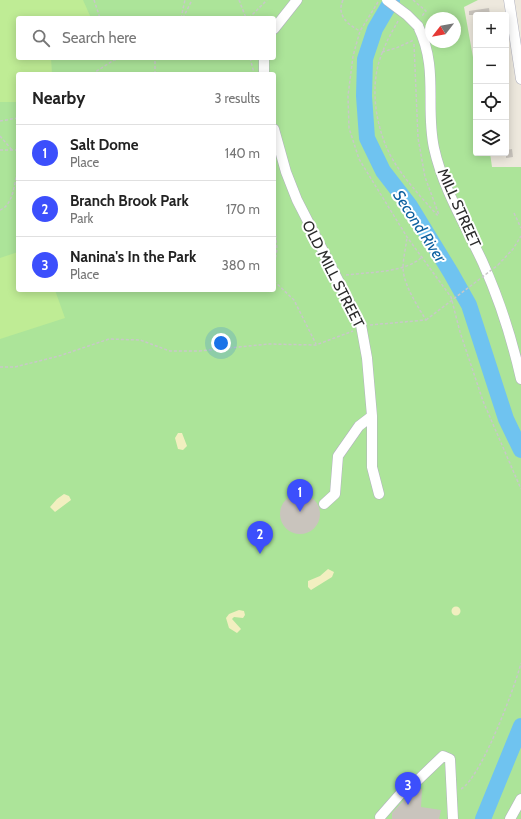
<!DOCTYPE html>
<meta charset="utf-8">
<style>
:root{--surface:#fff;--page:#f2f2f2;--text:#222;--muted:#767676;--line:#e0e0e0;--accent:#3c4ffc}
body{margin:0;font-family:Cabin,sans-serif;background:var(--page);color:var(--text)}
.controls{position:absolute;right:12px;top:12px;display:grid;overflow:hidden;border-radius:4px;box-shadow:0 2px 10px #0003}
.controls button{width:36px;height:36px;display:grid;place-items:center;padding:0;border:0;border-bottom:1px solid var(--line);background:var(--surface);color:var(--text);font:20px sans-serif}
.compass{position:absolute;left:425px;top:12px;width:36px;height:36px;border-radius:50%;background:var(--surface);box-shadow:0 2px 10px #0003;rotate:239deg}
.you{position:absolute;left:221px;top:343px;width:14px;height:14px;margin:-10px;border:3px solid #fff;border-radius:50%;background:#1a73e8;box-shadow:0 0 0 6px #1a73e833}
.badge{display:grid;place-items:center;width:26px;height:26px;border-radius:50%;background:var(--accent);color:#fff;font-size:13px;font-weight:700}
.pin{position:absolute;translate:-50% -33px;filter:drop-shadow(0 1px 2px #0008)}
.pin::after{content:'';position:absolute;top:21px;width:14px;height:12px;background:inherit;clip-path:polygon(0 0,100% 0,50% 100%)}
.list{margin:0;padding:0;list-style:none}
h2{display:flex;justify-content:space-between;align-items:center;height:52px;margin:0;padding:0 16px;font-size:17px}
h2 small{font-size:13px;font-weight:400;color:var(--muted)}
.list li{display:grid;grid-template-columns:26px 1fr auto;gap:12px;align-items:center;box-sizing:border-box;height:56px;padding:0 16px;border-top:1px solid var(--line)}
.list b{display:block;font-size:15px;white-space:nowrap}
.list p{margin:0;font-size:13px;white-space:nowrap;color:var(--muted)}
.list em{font-size:13px;font-style:normal;color:var(--muted)}
.icon{flex:none;width:22px;height:22px;fill:none;stroke:currentColor;stroke-width:2;stroke-linecap:round;stroke-linejoin:round}
.map{position:relative;flex:none;width:521px;height:819px;overflow:hidden}
.search{position:absolute;background:var(--surface);box-shadow:0 2px 10px #0003;left:16px;top:16px;width:260px;height:44px;display:flex;align-items:center;gap:10px;box-sizing:border-box;padding:0 14px;border-radius:4px;color:var(--muted);font-size:15px}
.panel{position:absolute;background:var(--surface);box-shadow:0 2px 10px #0003;left:16px;top:72px;width:260px;height:220px;border-radius:4px}
.map>svg:first-child{display:block}
.green{fill:#ace499;fill-rule:evenodd}
.sand{fill:#f2efc0}
.pitch{fill:#bfec95}
.lines{fill:none;stroke-linecap:round;stroke-linejoin:round}
.river{stroke:#6fc3f0;stroke-width:16}
.building{fill:#c9c4bd}
.minor-casing{stroke:#b1b2bf;stroke-width:11}
.path{stroke:#c8c8c8;stroke-width:1.5;stroke-dasharray:3 2;stroke-linecap:butt}
.minor{stroke:#fff;stroke-width:10}
.minor-bridge-casing{stroke:#b1b2bf;stroke-width:11;stroke-linecap:butt}
.path-bridge{stroke:#c8c8c8;stroke-width:1.5;stroke-dasharray:3 2;stroke-linecap:butt}
.minor-bridge{stroke:#fff;stroke-width:10}
.labels{text-anchor:middle;stroke-width:4;stroke-linejoin:round;paint-order:stroke}
.street-label{font-size:15px;fill:#2b2b2b;stroke:#fff}
.water-label{font-size:16px;font-style:italic;fill:#0c609f;stroke:#fff}
</style>
<div class="map">
<svg width="521" height="819" viewBox="0 0 521 819">
<rect width="100%" height="100%" fill="#ede8dd"/>
<!-- green -->
<path class="green" d="M0,0h478l-14,7 12,67v79h14l2,14h29v652h-521zM18,18h256v40h-256zM431,18h24v24h-24zM18,74h256v216h-256z"/>
<!-- sand -->
<path class="sand" d="M178,433h4l5,13 -4,4 -5,-1 -3,-11z
M64,494l5,2 2,4 -16,12 -5,-5 7,-8z
M328,569l6,3 -2,5 -21,13 -3,-3v-6l12,-5z
M451.5 611a4.5 4.5 0 1 1 9 0a4.5 4.5 0 1 1-9 0Z
M239,610l5,1 1,4 -2,3 -9,-1 -2,2 9,10 -4,4 -8,-5 -3,-10 3,-4z"/>
<!-- pitch -->
<path class="pitch" d="M0,0h83l8,18h-73v40h33l1,16h-34v28h-18z
M18,252v38h37l10,28 -65,21v-81z"/>
<g class="lines">
<!-- river -->
<path class="river" d="M392,0l-17,29 -10,30 -1,37 3,42 16,33 27,35 41,67 18,32 37,114 15,31
M483,819l38,-93"/>
</g>
<!-- building -->
<path class="building" d="M489,8l1,7h-21v-4z
M512,149l1,8 -7,1v-8z
M280 514a20 20 0 1 1 40 0a20 20 0 1 1-40 0Z
M417,788l5,1 -1,18 20,3 -2,9h-47v-6l21,-23z"/>
<g class="lines">
<!-- minor casing -->
<g class="minor-casing">
<path id="minor" d="M509,0l12,79
M418,26c21,43 7,80 16,122 9,41 32,78 49,115 17,38 29,76 38,116
M274,29l23,-29
M264,58v16
M274,129l12,43 11,28 64,125 6,33 5,58v51l7,27
M324,504l11,-10 3,-38 21,-30 13,-10
M380,817l29,-33 8,-3 26,-25 7,3 3,60
M510,819l11,-20"/>
</g>
<!-- path -->
<path class="path" d="M94,0l6,18
M239,0l7,18
M343,0c-7,15 5,25 17,31
M413,0l13,11 -4,5
M378,2l-18,29 -7,25 -5,40 1,32 10,31 48,78 44,60 9,35 23,69 38,88
M181,18l4,-18
M183,18l9,-18
M249,18l18,-18
M398,21c-5,9 -11,19 -15,30 -13,29 -9,66 3,95 10,25 35,51 53,71
M414,44l4,94 7,39 14,38
M382,52l14,-4 18,-8
M250,58l4,15
M92,74l22,-14 11,-2
M155,74v-16
M0,121l18,-3
M0,136l12,14
M18,146v7
M0,150h17
M0,210c14,-5 15,-30 18,-43
M514,213l7,15
M274,220l3,29 -3,20
M498,265l15,-16 8,-13
M346,275c23,-3 59,-2 76,-18
M274,281l20,19 22,44
M370,325l56,-5c-9,-15 -22,-34 -23,-52 0,-9 3,-21 4,-31
M0,367h15l44,-11 50,-17 31,1 30,11h29l69,-7 48,1 37,-14
M461,789c20,-11 54,-102 60,-126"/>
<!-- minor -->
<use href="#minor" class="minor"/>
<!-- minor-bridge casing -->
<g class="minor-bridge-casing">
<path id="minor-bridge" d="M387,0l20,15 11,11"/>
</g>
<!-- path-bridge -->
<path class="path-bridge" d="M426,320l72,-55"/>
<!-- minor-bridge -->
<use href="#minor-bridge" class="minor-bridge"/>
</g>
<g class="labels">
<!-- street labels -->
<g class="street-label">
<text transform="translate(459 208) rotate(66)" y="5">MILL STREET</text>
<text transform="translate(333 274) rotate(63)" y="5">OLD MILL STREET</text>
</g>
<!-- water labels -->
<g class="water-label">
<text transform="translate(420 226) rotate(57)" y="6">Second River</text>
</g>
</g>
</svg>
<div class="controls">
<button>+</button>
<button>−</button>
<button><svg class="icon" aria-label="locate" viewBox="0 0 24 24"><circle cx="12" cy="12" r="6"/><path d="M12 2v4M12 18v4M2 12h4M18 12h4"/></svg></button>
<button><svg class="icon" aria-label="layers" viewBox="0 0 24 24"><path d="M12 4l9 5-9 5-9-5zM3 14l9 5 9-5"/></svg></button>
</div>
<svg class="compass" viewBox="-18 -18 36 36"><path d="M0-13l5 13h-10z" fill="#e53935"/><path d="M0 13l5-13h-10z" fill="#767676"/></svg>
<div class="you"></div>
<div class="pin badge" style="left:300px;top:512px">1</div>
<div class="pin badge" style="left:260px;top:554px">2</div>
<div class="pin badge" style="left:408px;top:805px">3</div>
<div class="search"><svg class="icon" aria-label="search" viewBox="0 0 24 24"><circle cx="10" cy="10" r="6"/><path d="M15 15l6 6"/></svg>Search here</div>
<section class="panel">
<h2>Nearby<small>3 results</small></h2>
<ul class="list">
<li><span class="badge">1</span><div><b>Salt Dome</b><p>Place</p></div><em>140 m</em></li>
<li><span class="badge">2</span><div><b>Branch Brook Park</b><p>Park</p></div><em>170 m</em></li>
<li><span class="badge">3</span><div><b>Nanina's In the Park</b><p>Place</p></div><em>380 m</em></li>
</ul>
</section>
</div>
